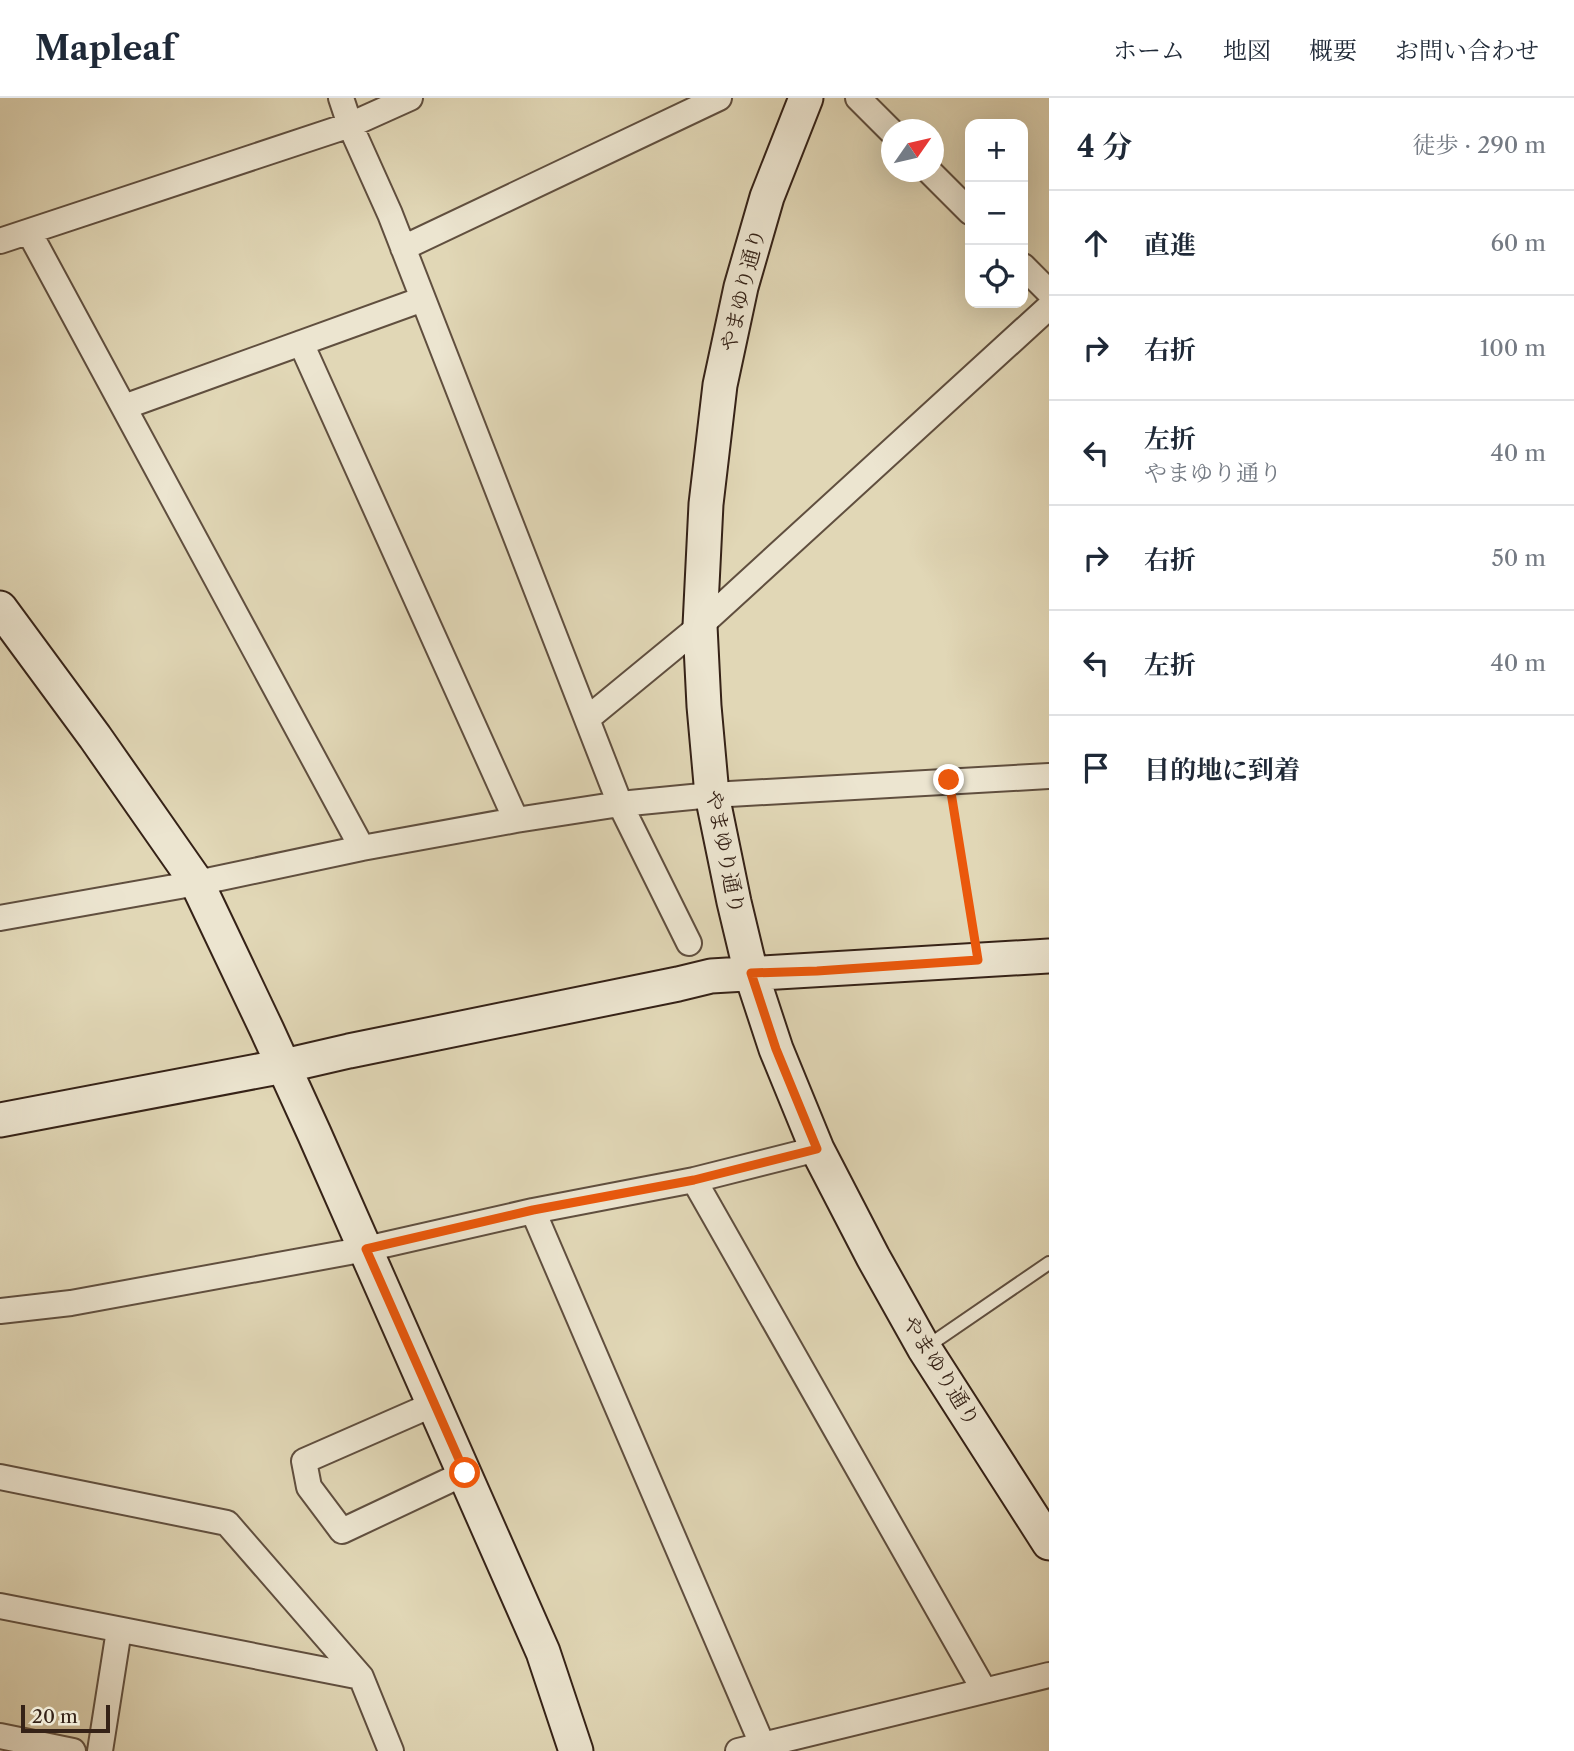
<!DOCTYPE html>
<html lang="ja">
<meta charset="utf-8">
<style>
:root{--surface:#fff;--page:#f6f6f7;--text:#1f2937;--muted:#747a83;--line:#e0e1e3}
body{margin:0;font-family:"Libre Caslon Text","Noto Serif JP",serif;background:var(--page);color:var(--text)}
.controls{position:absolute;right:21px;top:21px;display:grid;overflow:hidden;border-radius:14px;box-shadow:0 7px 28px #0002}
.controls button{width:63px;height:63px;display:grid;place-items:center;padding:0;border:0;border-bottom:2px solid var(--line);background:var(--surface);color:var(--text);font:35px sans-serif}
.compass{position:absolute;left:881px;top:21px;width:63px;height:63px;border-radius:50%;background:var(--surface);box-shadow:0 7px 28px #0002;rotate:56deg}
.scale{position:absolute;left:21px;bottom:18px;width:89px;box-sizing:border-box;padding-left:7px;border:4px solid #352217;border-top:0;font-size:19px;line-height:24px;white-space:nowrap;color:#352217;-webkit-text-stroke:5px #ece5d0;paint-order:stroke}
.stop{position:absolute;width:21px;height:21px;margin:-16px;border:5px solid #ea580c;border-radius:50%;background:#fff}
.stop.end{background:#ea580c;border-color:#fff;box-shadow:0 2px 7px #0008}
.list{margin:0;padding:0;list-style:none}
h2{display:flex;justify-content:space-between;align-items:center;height:91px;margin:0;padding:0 28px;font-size:30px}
h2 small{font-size:23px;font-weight:400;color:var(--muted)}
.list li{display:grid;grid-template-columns:46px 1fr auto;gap:21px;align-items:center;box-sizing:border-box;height:105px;padding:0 28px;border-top:2px solid var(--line)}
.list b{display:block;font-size:26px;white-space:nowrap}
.list p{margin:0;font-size:23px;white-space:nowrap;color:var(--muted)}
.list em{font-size:23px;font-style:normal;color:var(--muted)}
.icon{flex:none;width:38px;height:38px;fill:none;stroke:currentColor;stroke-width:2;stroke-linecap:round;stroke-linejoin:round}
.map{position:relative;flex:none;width:1049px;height:1653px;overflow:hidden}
header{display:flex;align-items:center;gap:42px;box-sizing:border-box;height:98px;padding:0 35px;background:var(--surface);border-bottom:2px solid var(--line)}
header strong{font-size:33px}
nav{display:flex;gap:38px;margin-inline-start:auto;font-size:24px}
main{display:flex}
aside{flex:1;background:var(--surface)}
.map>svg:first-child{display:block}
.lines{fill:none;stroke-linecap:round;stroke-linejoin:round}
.lane-casing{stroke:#604f3f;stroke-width:16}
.street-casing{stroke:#604f3f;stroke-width:28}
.secondary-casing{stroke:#352217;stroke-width:37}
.path{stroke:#352217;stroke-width:4.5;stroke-dasharray:2 3.5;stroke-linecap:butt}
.lane{stroke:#ece5d0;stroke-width:12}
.street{stroke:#ece5d0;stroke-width:24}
.secondary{stroke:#ece5d0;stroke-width:33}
.route{stroke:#ea580c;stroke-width:9}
.labels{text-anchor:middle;stroke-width:7;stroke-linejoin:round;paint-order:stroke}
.street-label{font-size:21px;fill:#352217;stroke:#ece5d0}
</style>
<header>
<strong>Mapleaf</strong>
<nav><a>ホーム</a><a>地図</a><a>概要</a><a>お問い合わせ</a></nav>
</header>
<main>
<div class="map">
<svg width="1049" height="1653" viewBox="0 0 1049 1653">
<rect width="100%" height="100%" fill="#e1d7b6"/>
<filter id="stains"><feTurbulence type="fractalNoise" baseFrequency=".00286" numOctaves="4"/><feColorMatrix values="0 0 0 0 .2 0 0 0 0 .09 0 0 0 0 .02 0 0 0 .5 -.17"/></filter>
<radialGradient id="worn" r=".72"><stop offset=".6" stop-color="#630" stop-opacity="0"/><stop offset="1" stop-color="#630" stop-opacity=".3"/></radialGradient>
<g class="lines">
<!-- lane casing -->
<g class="lane-casing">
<path id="lane" d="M925,1250l124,-85"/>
</g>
<!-- street casing -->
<g class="street-casing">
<path id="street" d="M341,0l9,27 40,89 230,590 69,139
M858,0l34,34
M930,74l40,40
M29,134l333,616
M0,143l350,-116 60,-27
M403,150l316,-150
M1023,168l26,26
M301,245l215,477
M124,309l299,-108
M587,621l113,-93 349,-319
M0,820l197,-35 165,-35 154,-28 104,-16 92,-9 337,-19
M694,1082l290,510
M533,1113l232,540
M0,1213l71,-8 295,-54 167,-38 161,-31 123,-31
M434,1306l-130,57 5,26 33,44 123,-58
M0,1379l227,46 134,154 30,74
M0,1508l361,71
M0,1638l73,15
M100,1653l19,-121
M738,1653l311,-76"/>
</g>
<!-- secondary casing -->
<g class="secondary-casing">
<path id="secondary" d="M806,0l-39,99 -26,90 -21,98 -14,119 -6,122 4,80 8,89 22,107 17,71 25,76 41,100 56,108 51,91 125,195
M0,510l95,129 102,146 70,147 47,103 229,519 33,99
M0,1022l284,-54 65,-15 329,-67 33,-8 338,-20"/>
</g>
<!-- path -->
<path class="path" d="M953,708l20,126"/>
<!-- lane -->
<use href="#lane" class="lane"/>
<!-- street -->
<use href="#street" class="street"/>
<!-- secondary -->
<use href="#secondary" class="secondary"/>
</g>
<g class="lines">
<!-- route -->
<path class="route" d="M465,1375l-99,-224 167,-39 161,-30 123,-31 -41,-100 -25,-76 66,-2 161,-11 -29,-180"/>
</g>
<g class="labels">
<!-- street labels -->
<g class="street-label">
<text transform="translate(743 192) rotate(-76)" y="7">やまゆり通り</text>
<text transform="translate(725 754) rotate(79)" y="7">やまゆり通り</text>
<text transform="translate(941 1273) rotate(58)" y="7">やまゆり通り</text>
</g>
</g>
<rect width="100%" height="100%" filter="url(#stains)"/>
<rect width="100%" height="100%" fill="url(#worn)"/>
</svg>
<div class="controls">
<button>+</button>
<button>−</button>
<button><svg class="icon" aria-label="locate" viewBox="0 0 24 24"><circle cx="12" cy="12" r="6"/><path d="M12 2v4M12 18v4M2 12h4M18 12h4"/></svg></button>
</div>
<svg class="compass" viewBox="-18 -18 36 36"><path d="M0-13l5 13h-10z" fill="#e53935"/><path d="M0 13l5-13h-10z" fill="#747a83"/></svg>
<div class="scale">20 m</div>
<div class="stop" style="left:465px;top:1375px"></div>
<div class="stop end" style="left:949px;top:682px"></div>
</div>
<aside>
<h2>4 分<small>徒歩 · 290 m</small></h2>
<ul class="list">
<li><svg class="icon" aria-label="ahead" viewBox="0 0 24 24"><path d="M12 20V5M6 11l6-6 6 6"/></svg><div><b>直進</b></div><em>60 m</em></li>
<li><svg class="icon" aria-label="right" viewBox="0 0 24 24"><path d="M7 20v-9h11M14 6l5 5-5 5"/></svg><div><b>右折</b></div><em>100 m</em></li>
<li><svg class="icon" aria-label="left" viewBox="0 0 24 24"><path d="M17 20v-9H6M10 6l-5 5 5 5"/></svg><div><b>左折</b><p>やまゆり通り</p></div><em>40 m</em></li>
<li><svg class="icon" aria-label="right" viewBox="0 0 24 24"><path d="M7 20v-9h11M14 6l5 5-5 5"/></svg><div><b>右折</b></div><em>50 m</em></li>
<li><svg class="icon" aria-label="left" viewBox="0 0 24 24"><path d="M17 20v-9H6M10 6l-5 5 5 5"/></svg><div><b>左折</b></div><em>40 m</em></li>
<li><svg class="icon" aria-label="arrive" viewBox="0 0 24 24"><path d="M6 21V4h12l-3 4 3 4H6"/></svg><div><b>目的地に到着</b></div></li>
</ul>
</aside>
</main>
